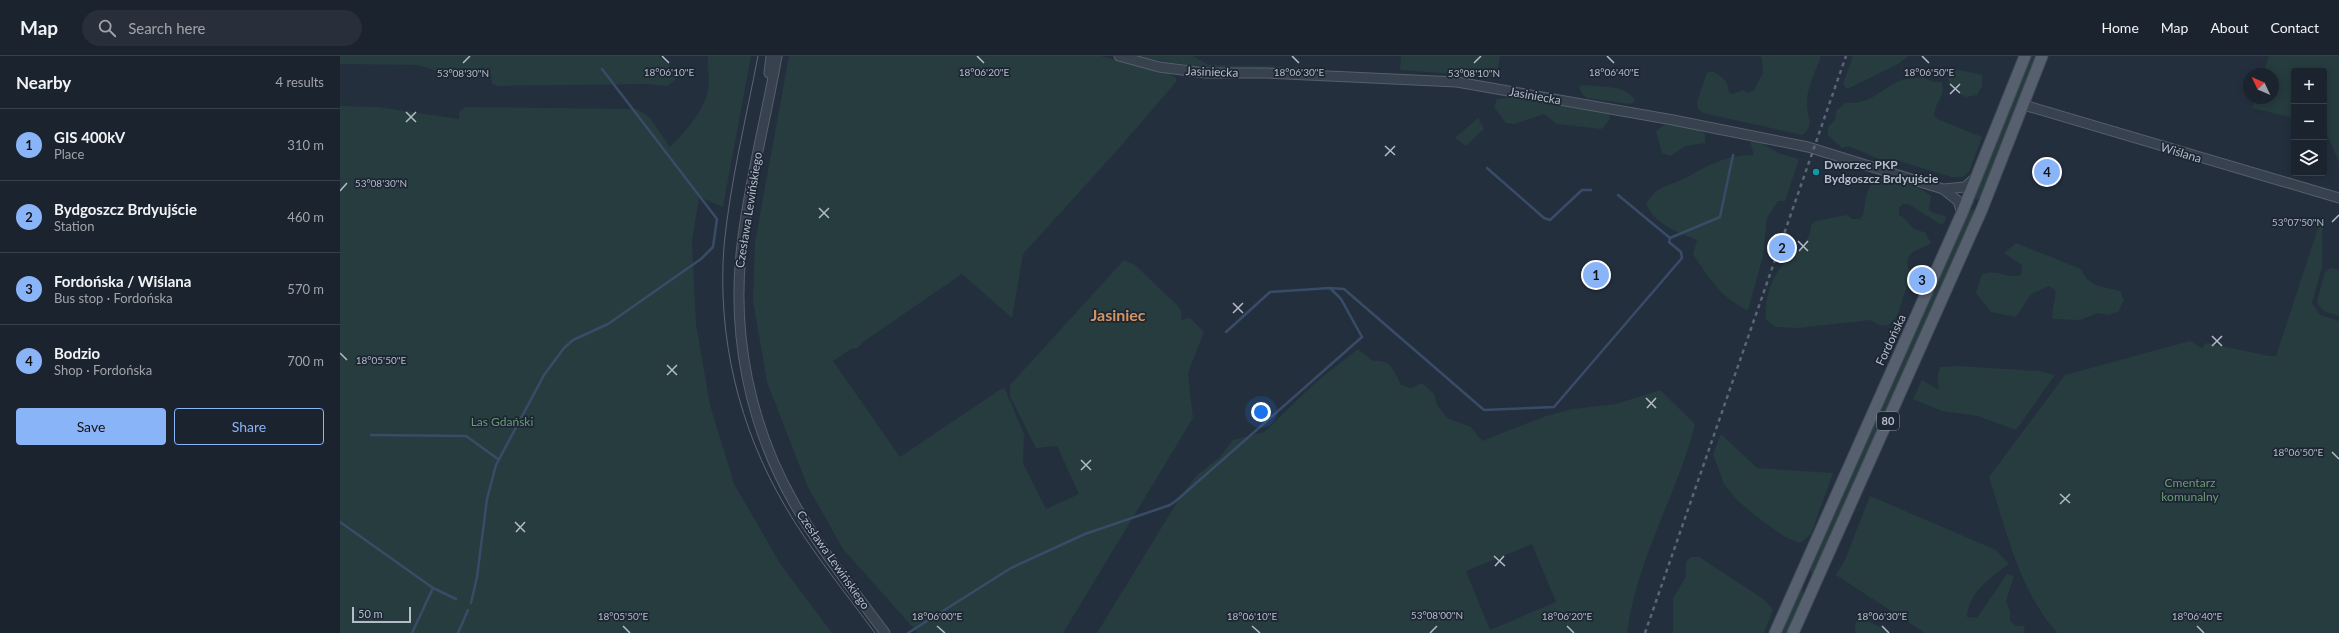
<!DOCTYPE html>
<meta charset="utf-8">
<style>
:root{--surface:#1b232e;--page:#282f3a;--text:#f1f3f6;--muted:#a0a4aa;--line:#39404a;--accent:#8ab4f8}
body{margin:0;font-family:Lato,sans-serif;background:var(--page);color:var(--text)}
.controls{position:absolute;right:12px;top:12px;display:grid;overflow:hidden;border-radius:4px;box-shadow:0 2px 10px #0003}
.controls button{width:36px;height:36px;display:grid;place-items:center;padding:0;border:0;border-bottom:1px solid var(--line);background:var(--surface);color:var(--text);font:20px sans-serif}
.compass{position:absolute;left:1903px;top:12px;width:36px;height:36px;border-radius:50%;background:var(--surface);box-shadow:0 2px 10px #0003;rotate:314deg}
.scale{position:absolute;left:12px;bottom:10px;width:59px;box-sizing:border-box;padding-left:4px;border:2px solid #b4bcc9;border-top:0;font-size:11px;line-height:14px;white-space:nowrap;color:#b4bcc9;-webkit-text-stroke:3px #1d2633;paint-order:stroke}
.you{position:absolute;left:921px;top:356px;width:14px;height:14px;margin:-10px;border:3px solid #fff;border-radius:50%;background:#1a73e8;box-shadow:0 0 0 6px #1a73e833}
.badge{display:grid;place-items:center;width:26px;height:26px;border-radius:50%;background:var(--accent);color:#111;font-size:13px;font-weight:700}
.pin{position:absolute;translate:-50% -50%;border:2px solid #fff;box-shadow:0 1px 4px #0006}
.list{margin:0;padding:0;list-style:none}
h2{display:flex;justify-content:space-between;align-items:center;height:52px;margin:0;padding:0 16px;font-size:17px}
h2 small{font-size:13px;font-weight:400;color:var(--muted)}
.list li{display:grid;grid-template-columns:26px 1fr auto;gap:12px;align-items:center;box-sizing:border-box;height:72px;padding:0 16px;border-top:1px solid var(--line)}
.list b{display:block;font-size:15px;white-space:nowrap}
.list p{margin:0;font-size:13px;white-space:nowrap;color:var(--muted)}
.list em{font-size:13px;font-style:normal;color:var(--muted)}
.actions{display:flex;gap:8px;padding:12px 16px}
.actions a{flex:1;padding:9px 0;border:1px solid var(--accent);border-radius:4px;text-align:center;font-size:14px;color:var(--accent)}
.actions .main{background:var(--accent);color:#111}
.icon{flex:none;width:22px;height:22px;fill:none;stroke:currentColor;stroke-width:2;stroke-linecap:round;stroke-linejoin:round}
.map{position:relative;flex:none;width:1999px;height:577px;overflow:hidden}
header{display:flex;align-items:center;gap:24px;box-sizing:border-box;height:56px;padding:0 20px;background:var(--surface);border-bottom:1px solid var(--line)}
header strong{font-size:19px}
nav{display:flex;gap:22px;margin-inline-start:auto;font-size:14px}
.search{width:280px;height:36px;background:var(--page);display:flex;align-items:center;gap:10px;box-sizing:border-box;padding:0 14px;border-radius:22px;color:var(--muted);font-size:15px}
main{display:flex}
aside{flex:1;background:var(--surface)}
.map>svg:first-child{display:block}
.green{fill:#263c3f;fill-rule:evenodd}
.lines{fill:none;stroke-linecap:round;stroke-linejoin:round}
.stream{stroke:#394c67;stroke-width:2.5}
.minor-casing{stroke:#565f6c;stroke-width:11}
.major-casing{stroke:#414a57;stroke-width:13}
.minor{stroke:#38414e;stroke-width:9}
.major{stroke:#56606e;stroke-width:11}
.tram{stroke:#5a6575;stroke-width:1}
.rail{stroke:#5a6575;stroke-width:2.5;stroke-dasharray:4 4;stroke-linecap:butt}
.ticks{fill:none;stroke:#b4bcc9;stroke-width:1.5}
.culture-dot{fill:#0f9aa8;stroke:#1d2633;stroke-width:1.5}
.labels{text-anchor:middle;stroke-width:3.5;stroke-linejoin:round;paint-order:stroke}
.shield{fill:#1d2633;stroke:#878f9c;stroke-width:1}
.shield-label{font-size:11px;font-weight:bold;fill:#b4bcc9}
.street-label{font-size:12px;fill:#b4bcc9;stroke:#1d2633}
.poi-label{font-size:12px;font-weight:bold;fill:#b4bcc9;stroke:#1d2633;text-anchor:start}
.park-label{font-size:12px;fill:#6b9a76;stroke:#1d2633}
.district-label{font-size:16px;font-weight:bold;fill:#d59563;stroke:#1d2633}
.ticks-label{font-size:10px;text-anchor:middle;fill:#b4bcc9;stroke:#1d2633;stroke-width:3.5;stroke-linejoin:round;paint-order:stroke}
</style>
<header>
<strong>Map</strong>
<div class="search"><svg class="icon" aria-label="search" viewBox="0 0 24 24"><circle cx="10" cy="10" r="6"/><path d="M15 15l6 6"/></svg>Search here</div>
<nav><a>Home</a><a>Map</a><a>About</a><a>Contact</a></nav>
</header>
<main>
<aside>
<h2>Nearby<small>4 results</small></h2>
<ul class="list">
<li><span class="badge">1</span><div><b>GIS 400kV</b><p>Place</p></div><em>310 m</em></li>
<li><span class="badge">2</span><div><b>Bydgoszcz Brdyujście</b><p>Station</p></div><em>460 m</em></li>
<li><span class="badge">3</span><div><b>Fordońska / Wiślana</b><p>Bus stop · Fordońska</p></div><em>570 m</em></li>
<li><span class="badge">4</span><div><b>Bodzio</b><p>Shop · Fordońska</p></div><em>700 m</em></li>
</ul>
<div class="actions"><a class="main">Save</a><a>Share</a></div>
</aside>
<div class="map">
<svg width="1999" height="577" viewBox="0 0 1999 577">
<rect width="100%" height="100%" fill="#242f3e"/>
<!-- green -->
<path class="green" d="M0,0h319l21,19 -12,11 -20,-2 -150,2 -6,-2 -2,-15 -37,7 -35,-11 -78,-1z
M368,0h43l-28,151 -24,-10 -7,45 4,82 14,81 24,79 47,81 51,68h-492v-527l38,1 81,12v-7l6,-5 172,2 12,8 21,30c17,-17 39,-41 39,-66 0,-8 -2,-17 -1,-25z
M449,0h312l66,16 9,6v4l-55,64 -98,108 -11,64 -50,-44 -99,68 -5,6 -7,1 -18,12 67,96 104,-70 20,47 -1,29 23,46 33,-15 -22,-48 -21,2 -26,-52v-11l114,-125 11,5 42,40 5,7 -1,8 9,-2 14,14 -16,41 5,45 -130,215h-145l-75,-84 -36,-64 -40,-103 -14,-82 2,-58z
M800,0h53l16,9 94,2 -2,2c-54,-3 -108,2 -161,-13z
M1061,0h99l-4,21 -96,-7z
M1420,0h61c-5,15 -15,33 -14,48 0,14 8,21 -5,31l-99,-22 -5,-4 -1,-7 10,-29 5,-2c11,6 16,9 17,22l4,1 10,-4 5,3 6,-3 9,-17 -1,-15z
M1513,0h55l-10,8 -51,25 -4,-5z
M1689,0h8l-57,142 -4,2 -2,-3z
M1929,0h70v106l-15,-34v-57h-30v47l-42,-10 3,-10h18v-24h-10z
M1620,14l22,5v11l-5,9 -11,2c-11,-6 -21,-12 -17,-26z
M1583,21l10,5h9c3,17 -6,18 -8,33l3,4 45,18 -13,35 -6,5h-12l-58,-18h-14l-31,-13 -6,2 -14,-13v-8l7,-7 1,-9 9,-8c24,1 29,-8 48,-19 8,-5 20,-6 30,-7z
M1242,29c15,2 46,-1 53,16l-5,3 -43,-6 -5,-4 -3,-7z
M1175,41l94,17 1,5 -8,10 -45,-5 -13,-10 -30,10 -8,-1 -12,-16 3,-8z
M1138,62l6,11 -18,17 -11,-8z
M1324,69c14,1 30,0 41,9v9l-19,3 -16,10 -8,-3 -6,-22z
M1410,86h10l18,11 21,6 -14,42h-7l-11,17 -4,38 -15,54c-25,-10 -40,-33 -55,-56l4,-14c-21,-9 -41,-15 -51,-36 11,-18 17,-16 35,-24 28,-14 39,-24 73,-25z
M1539,121c17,3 39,8 52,19l-2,13 3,3 13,4 1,4 -4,5 -34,-21h-5l-4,4v7c13,7 9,15 26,17l6,11c-7,6 -18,5 -23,15 -3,8 3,14 2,21 -1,6 -5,12 -7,18 -4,16 -11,40 -32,23l-73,8 -22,-1 -10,-8c-2,-17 5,-42 18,-55 11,-11 27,-22 27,-39l5,-4 31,-6 5,4h7l4,-4c4,-16 1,-27 16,-38z
M1633,153l2,6 -163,367 -2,-17 158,-353z
M1981,163l4,2 -3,12v34l-10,36 8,12 19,6v312h-282c-38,-43 -51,-103 -68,-156l76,-102 125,-34 12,7 4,-5 63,13h7z
M1676,187l65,26c8,19 21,17 39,22l4,9 -6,12 -10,3 -10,-2 -18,7 -27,-1c-3,-10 4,-19 2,-29l-6,-4 -18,8 -15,23 -25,-5 -15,-19 6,-19c19,-5 21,5 39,1l1,-10 -18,-12z
M1991,212l8,2v46l-16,-5 -6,-9 8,-30z
M1018,293l15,12c18,-2 21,10 28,24l10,3 11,-5 12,11 3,11 10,13 24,9 11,14 64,-25 27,-7 43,-5 44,-14 35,34c-18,72 -58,133 -68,209h-530l85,-139 15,-19 23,-18 13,-17 31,-8 53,-51zM1192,488l24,58 -66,28 -24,-59z
M1618,310l81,5 16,4 -39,55 -38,-14 -36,-5 -29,-12 9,-19 17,10 -2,-12 3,-11z
M1381,378l36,34 76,5 -22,61 -11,9 -15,-6 -24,-17 -24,-20 -13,-16 -11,-30z
M1530,440l126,54 13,14c-18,13 -41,29 -42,53l10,1 30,-44 7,2 -8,25 4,10v10l6,5h9l-2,7h-98l-89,-58 8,-13z
M1351,501h8l66,43 8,10 -9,23h-91v-35l13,-21v-15z
M1462,528l2,16 -15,33h-9z
M1516,560l30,14 3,3h-34z"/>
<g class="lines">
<!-- stream -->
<path class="stream" d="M1147,112l57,50 6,2 32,-30h9
M1278,139l52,43
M886,276l44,-40 60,-4 14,1 140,121 70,-3 128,-149 -1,-6 -12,-10 1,-4 50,-21 13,-62
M31,379l95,1 32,23
M0,466l93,66 23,11
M131,547l6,-26 10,-78 9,-34 48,-90 20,-27 9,-8 35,-16 93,-65 12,-12 4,-28 -115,-150
M72,577l21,-45
M118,577l10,-23
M568,577l103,-65 74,-34 85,-29 7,-5 185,-163 -21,-38 -11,-11"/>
<!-- minor casing -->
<g class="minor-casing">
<path id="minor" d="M437,0c-11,63 -28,126 -35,189 -11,89 8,181 52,258 26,46 60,88 91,130
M779,0l40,11 47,6h60l191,9 216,38 135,27 135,42 22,-2 10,-9
M429,17l2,-17
M1684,49l315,93
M1603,133l15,12 4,12"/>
</g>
<!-- major casing -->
<g class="major-casing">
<path id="major" d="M1435,577l187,-420 63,-157
M1453,577l189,-424 60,-153"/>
</g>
<!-- minor -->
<use href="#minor" class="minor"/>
<!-- major -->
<use href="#major" class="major"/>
<!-- tram -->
<path class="tram" d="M418,0c-12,63 -28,127 -34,190 -7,91 15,182 61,260 26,45 60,86 90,127"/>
<!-- rail -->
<path class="rail" d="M1305,577l201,-577"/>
</g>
<!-- ticks -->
<path class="ticks" d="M322,0l7,7M637,0l7,7M952,0l7,7M1267,0l7,7M1582,0l7,7M123,7l7,-7M1134,7l7,-7M1610,28l10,9M1610,38l10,-10M66,56l10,10M66,66l10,-10M1045,90l10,9M1045,100l10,-10M0,135l7,-8M479,152l10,10M479,162l10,-10M1992,166l7,-7M1458,185l10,10M1459,195l9,-10M893,247l10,10M893,257l10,-10M1872,280l10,10M1872,290l10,-10M0,297l7,7M327,309l10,10M327,319l10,-10M1306,342l10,10M1307,352l9,-10M1992,396l7,7M741,404l10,10M741,414l10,-10M1720,438l10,9M1720,448l10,-10M175,466l10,10M176,476l9,-10M1154,500l11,10M1155,510l9,-10M283,570l7,7M597,570l8,7M912,570l8,7M1227,570l7,7M1542,570l7,7M1857,570l7,7M1090,577l7,-7"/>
<!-- markers -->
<circle class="culture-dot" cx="1476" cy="116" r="4"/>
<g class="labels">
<!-- shield labels -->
<rect class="shield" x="1537" y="356" width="22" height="18" rx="3"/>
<g class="shield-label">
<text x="1548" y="369">80</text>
</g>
<!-- street labels -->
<g class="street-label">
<text transform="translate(872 16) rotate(2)" y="4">Jasiniecka</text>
<text transform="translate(1195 40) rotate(10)" y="4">Jasiniecka</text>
<text transform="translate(1841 97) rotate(17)" y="4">Wiślana</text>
<text transform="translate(409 154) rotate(-81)" y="4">Czesława Lewińskiego</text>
<text transform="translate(1551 284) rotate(-65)" y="4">Fordońska</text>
<text transform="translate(493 504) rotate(55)" y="4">Czesława Lewińskiego</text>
</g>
<!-- poi labels -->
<g class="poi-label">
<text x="1484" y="113">Dworzec PKP<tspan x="1484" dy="14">Bydgoszcz Brdyujście</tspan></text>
</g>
<!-- park labels -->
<g class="park-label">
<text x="162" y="370">Las Gdański</text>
<text x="1850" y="431">Cmentarz<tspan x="1850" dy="14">komunalny</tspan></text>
</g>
<!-- district labels -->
<g class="district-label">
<text x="778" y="265">Jasiniec</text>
</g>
</g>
<g class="ticks-label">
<text x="329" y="20">18°06'10"E</text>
<text x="644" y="20">18°06'20"E</text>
<text x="959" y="20">18°06'30"E</text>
<text x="1274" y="20">18°06'40"E</text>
<text x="1589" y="20">18°06'50"E</text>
<text x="123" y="21">53°08'30"N</text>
<text x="1134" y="21">53°08'10"N</text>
<text x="41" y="131">53°08'30"N</text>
<text x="1958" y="170">53°07'50"N</text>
<text x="41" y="308">18°05'50"E</text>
<text x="1958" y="400">18°06'50"E</text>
<text x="1097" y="563">53°08'00"N</text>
<text x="283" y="564">18°05'50"E</text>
<text x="597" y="564">18°06'00"E</text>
<text x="912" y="564">18°06'10"E</text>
<text x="1227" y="564">18°06'20"E</text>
<text x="1542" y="564">18°06'30"E</text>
<text x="1857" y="564">18°06'40"E</text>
</g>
</svg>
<div class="controls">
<button>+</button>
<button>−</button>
<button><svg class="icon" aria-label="layers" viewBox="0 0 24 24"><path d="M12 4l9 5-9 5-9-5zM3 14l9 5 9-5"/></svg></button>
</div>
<svg class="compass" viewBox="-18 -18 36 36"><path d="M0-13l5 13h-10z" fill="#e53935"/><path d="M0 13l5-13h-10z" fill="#a0a4aa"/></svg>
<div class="scale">50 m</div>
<div class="you"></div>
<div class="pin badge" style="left:1256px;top:219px">1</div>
<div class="pin badge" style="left:1442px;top:192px">2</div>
<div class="pin badge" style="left:1582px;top:224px">3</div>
<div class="pin badge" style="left:1707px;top:116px">4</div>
</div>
</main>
